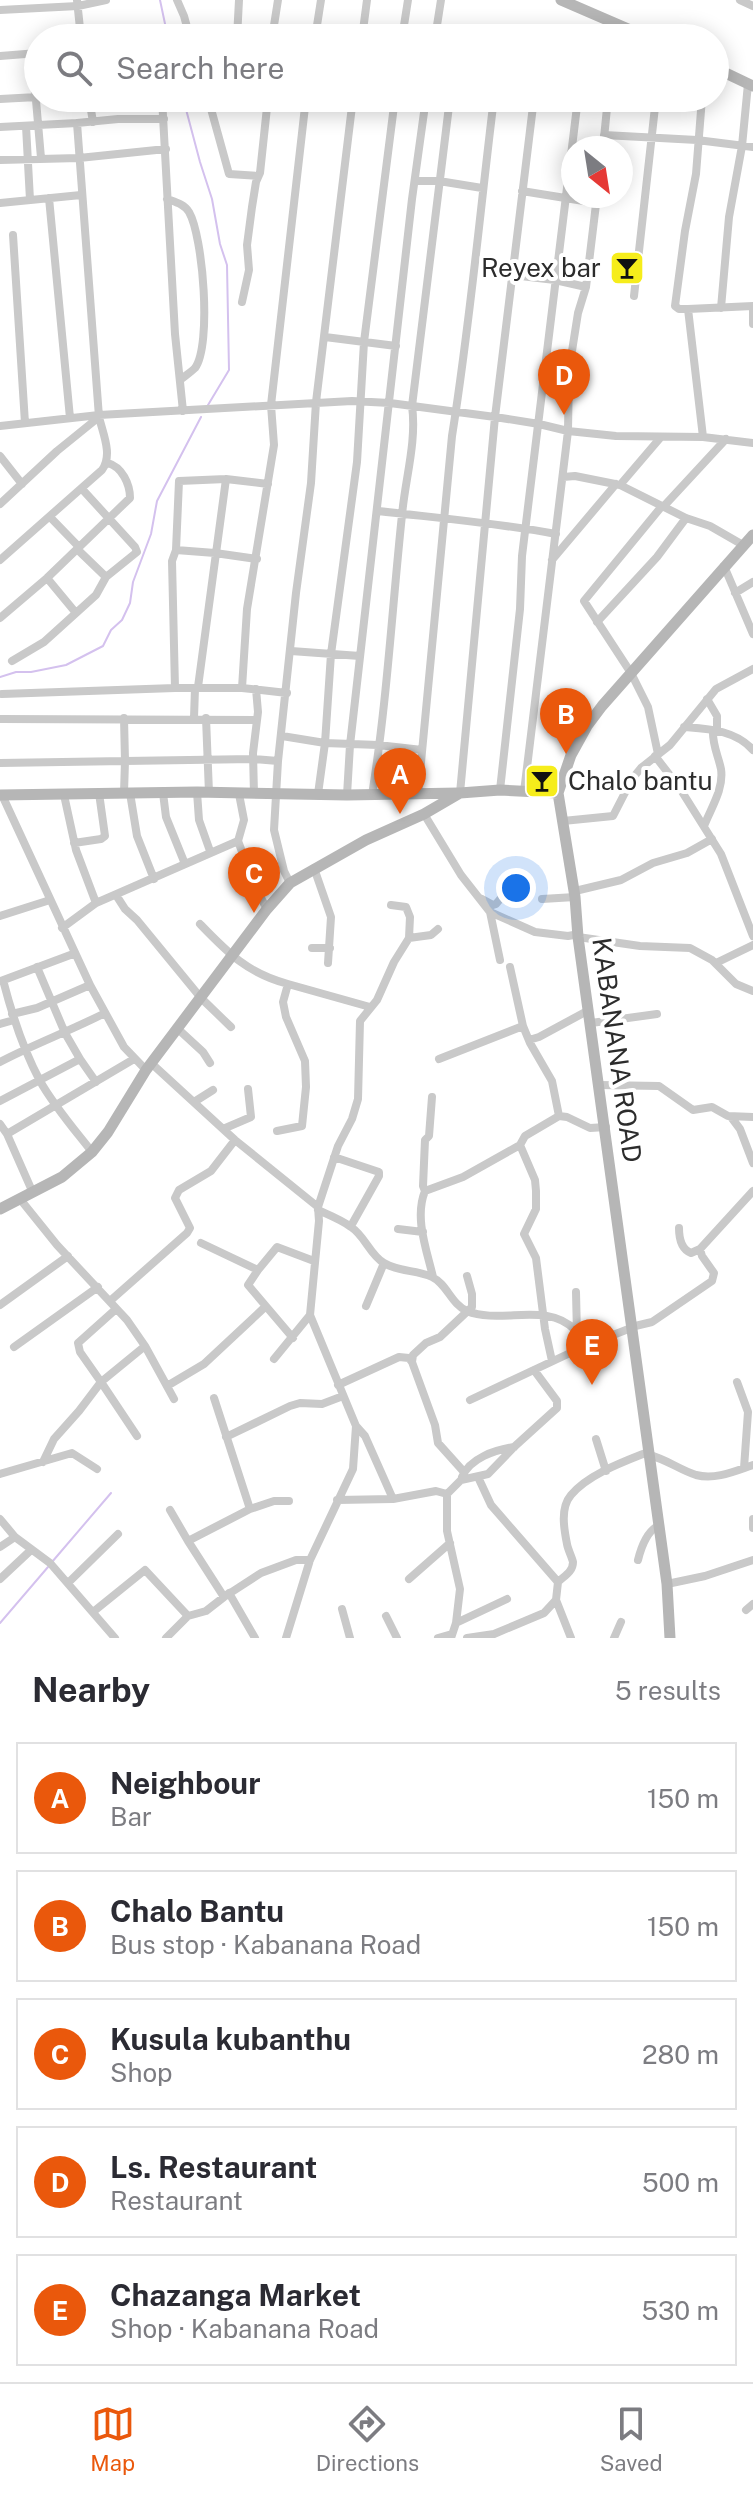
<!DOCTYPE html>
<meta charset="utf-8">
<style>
:root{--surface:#fff;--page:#f7f7f7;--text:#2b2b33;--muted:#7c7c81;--line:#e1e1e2;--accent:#ea580c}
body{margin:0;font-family:"Public Sans",sans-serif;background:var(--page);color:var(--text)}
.compass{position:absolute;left:561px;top:136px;width:72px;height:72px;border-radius:50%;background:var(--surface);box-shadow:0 4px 20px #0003;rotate:150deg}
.you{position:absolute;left:516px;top:888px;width:28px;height:28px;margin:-20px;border:6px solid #fff;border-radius:50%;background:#1a73e8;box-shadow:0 0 0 12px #1a73e833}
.badge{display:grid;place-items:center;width:52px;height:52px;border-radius:50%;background:var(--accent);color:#fff;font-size:26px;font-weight:700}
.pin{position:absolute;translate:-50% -66px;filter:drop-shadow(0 2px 4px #0008)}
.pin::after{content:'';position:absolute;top:42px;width:28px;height:24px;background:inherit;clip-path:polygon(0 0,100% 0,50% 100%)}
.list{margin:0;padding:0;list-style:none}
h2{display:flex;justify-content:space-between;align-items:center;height:104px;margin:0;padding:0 32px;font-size:34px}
h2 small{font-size:26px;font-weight:400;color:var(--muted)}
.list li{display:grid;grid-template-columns:52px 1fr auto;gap:24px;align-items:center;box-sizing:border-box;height:112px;margin:0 16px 16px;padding:0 16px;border:2px solid var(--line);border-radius:0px}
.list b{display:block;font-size:30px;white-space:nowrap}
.list p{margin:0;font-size:26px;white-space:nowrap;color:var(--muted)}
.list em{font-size:26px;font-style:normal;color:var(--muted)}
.icon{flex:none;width:44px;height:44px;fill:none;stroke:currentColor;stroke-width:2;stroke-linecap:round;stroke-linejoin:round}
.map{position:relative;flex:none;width:753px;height:1638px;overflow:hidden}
.search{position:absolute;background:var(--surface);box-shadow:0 4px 20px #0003;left:24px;right:24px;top:24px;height:88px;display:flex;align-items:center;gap:20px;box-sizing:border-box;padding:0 28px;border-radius:44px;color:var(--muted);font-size:30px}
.sheet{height:744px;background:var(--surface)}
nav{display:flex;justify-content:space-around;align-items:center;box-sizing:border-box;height:112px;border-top:2px solid var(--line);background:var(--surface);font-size:22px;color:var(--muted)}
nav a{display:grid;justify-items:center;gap:4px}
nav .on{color:var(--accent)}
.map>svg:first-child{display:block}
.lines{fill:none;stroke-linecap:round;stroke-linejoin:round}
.stream{stroke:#d4c1ee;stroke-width:2}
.street{stroke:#c9c9c9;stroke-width:8}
.secondary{stroke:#b6b6b6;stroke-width:11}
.labels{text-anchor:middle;stroke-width:8;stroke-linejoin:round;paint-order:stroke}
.poi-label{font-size:26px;fill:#2c2c2c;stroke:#fff;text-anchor:end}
.street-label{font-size:26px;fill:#2c2c2c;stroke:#fff}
</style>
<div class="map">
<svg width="753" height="1638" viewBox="0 0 753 1638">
<rect width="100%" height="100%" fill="#fff"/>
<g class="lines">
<!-- stream -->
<path class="stream" d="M160,0l8,38
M183,98l17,64 12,37 8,45 7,21 2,105 -21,35
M0,677l16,-5h15l35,-7 37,-19 8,-16 11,-10 8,-17 3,-21 18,-48 6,-33 44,-84
M52,1562l59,-69
M0,1623l48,-56"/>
<!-- street -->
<path class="street" d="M77,0l4,38
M177,0l7,16 6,22
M740,0l13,6
M0,10l78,-4 28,-6
M237,38l2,-38
M272,38l6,-38
M315,38l6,-38
M362,38l5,-38
M402,38l6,-38
M435,38l6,-38
M615,38l2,-14
M32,54l9,104
M0,56l38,-3
M89,98l4,24
M162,98l13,236 8,77
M208,98l21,76 29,2
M455,98l38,8
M702,98l-6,76 -11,57 -10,75 4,3h9l65,-3
M0,99l37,-2
M77,123l41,-4h46
M26,126l4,74
M0,127l77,-4 22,294c4,17 14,38 3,53l-102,90
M604,135l93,5 56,7
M603,148l5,-50
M0,160l79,-2 87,-9
M416,181h23l43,7
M522,191l74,12
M49,198l21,220
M167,199c8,3 17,5 22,13 14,24 23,133 6,156 -4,4 -10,8 -15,12
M0,203l81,-8
M13,235l12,188
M512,275l43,5 31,7
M634,296l22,-198
M242,302l7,-32 -2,-25 5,-38 4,-25 4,-9 8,-75
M753,306v18
M721,308l8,-91 13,-71 6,-62
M688,309l15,128
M325,337l71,9
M0,426l99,-11 253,-14 38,2 105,14 44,7 29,7 48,5 87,1 50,6
M0,456l22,28
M563,477l12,-1 45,9 66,33 24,8 33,19
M226,479l42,5
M620,485l41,-48
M0,504l57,-53 42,-34
M664,506l62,-67
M378,511c60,7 120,12 178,23
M50,517l29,30
M77,549l29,28
M176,550l39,3 42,6
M552,560l64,-76
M724,566l29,68
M47,578l29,35
M735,593l18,-11
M0,618l47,-40 83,-80c0,-14 -8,-31 -22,-35
M597,622l60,-65 29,-39
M291,651l69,5
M12,661l32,-19 52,-47 10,-18 31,-25 -2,-5 -53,-58
M175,688l-3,-127 4,-11 3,-69 47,-2 -28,208
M242,688l45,5
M2,694l173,-6h67l5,-79 27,-164 -3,-40 35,-307
M707,699l10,17v15
M124,718l1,43 128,-2 25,2
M194,718l1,-30
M206,718l3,75
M0,719l257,1
M684,727c25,2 51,3 69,23
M282,736l43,7 53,2 44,5
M658,754l-10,-47 -17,-34 -47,-72 78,-95
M655,756l24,31 42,67 32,82
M0,763l125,-2 -1,32
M500,790l20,-181 2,-53 56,-458
M197,792l2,28 11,31
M524,792l44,-361 1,-61 9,-57 8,-26 11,-91
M130,793l7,43 17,43
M163,793l3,24 19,47
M460,793l35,-376 39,-319
M254,794l-1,-41 5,-41 -2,-23
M318,794l7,-51 6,-89 26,-192 7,-120 31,-244
M418,794l34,-358c18,-112 28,-225 42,-338
M2,795l88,190 34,62 22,23
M64,795l12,55 20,53 142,-62 18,48 11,20
M347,795l3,-50 62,-546 14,-101
M372,795c15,-93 20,-186 30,-280 3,-35 15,-74 10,-109l38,-308
M424,814l37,61 29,37 45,20 33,4 11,-2
M563,821l50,-5 19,-37 9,-11 29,-23 46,-56 37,-20
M704,826c7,-18 20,-37 17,-57 -3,-14 -9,-25 -8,-39
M238,841l6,-21 -5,-26
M74,843l27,-4 4,-3 -6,-43
M314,868l17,49 -3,46
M290,883l-6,-12 -10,-41 4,-69 18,-168 15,-110 5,-81 37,-304
M575,891l46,-11 32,-17 34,-10 25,-14
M116,895l9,14 12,11 64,78 30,29
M482,899l11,6 3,-1 15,-18
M542,899l33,-2
M391,905l15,2 4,10 -1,21
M490,912l10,48
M0,916l50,-16
M200,924c28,29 47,49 88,60l-5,18 3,15 19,44 1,26 -4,39 -25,5
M62,928l34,-25
M578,937l62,9 50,2 22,12 24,24 17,7
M312,948h18
M716,963l37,-18
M510,967l13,59 7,17 22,38 7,35
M3,980c9,35 20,69 37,101 14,25 34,48 52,71
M1,981l72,-27
M288,984l82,23
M12,1014l25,-6 53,-23
M591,1023l66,-9
M0,1024l14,-4
M178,1029l25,23 7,11
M529,1040l10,-3 50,-27
M80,1059l16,23
M439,1059l84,-33
M0,1062c34,-18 70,-31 105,-49
M151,1063l84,77 83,67
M600,1085l59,1 34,24 19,-3 16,9 25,1
M0,1101l80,-42 -15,-26 -28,-66
M194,1102l19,-12
M731,1117l9,12 13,34
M0,1124l7,10 26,59
M223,1129l28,-12 -3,-28
M7,1134l127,-75
M520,1145l15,35 1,11v18l-12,25 12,24 9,71 7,32
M334,1157l45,15v4l-28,50
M425,1191l-2,-5 2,-46 4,-4 3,-39
M20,1199l37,46 70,75 18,26 29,53
M318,1210c11,5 24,10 33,17 14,9 19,28 33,36 15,9 33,7 48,14 15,7 19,27 35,34 34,14 80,-10 108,19 4,5 7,11 10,16
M679,1228c0,9 2,21 12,25l9,-4 53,-58
M398,1229l25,3
M201,1243l57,27 19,-23 37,14
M258,1270l-10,15 45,53
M433,1277c-6,-26 -19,-59 -8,-86l38,-14 57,-32 5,-9 34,-20 8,1 23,11 16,-1
M576,1292l1,43
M110,1301l77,-68 3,-5 -15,-30 4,-8 32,-19 24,-31
M0,1305l68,-49
M366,1306l18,-43
M116,1309l-38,34 2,9 21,30 44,-36
M631,1327l21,-5 60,-41 2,-8 -12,-17 -2,-7
M14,1347l84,-60
M274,1359l36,-44
M737,1382l11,30 -4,56
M338,1385l61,-28 10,1 3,4
M167,1386l37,-22 61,-57
M214,1398l36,111 -62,32 36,56
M470,1400l115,-54 46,-18
M356,1426l9,10 28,63 43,-8 11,3v37l13,58 -4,34 -5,15
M226,1437l64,-31 10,-3 22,1 21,-8
M596,1439l10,32
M649,1455c17,4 31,15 47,20 20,5 39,-4 57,-10
M43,1462l11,-23 25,-28 22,-29 36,54
M464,1472l-26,-29 -3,-18 -23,-63 1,-7 13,-12 14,-6 32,-30v-13l-5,-18
M0,1474l72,-21 25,16
M462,1477c8,-19 33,-27 52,-30
M447,1494l14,-14 27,-6 26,-27 43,-39v-7l-23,-31
M337,1500l56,-1
M250,1509l24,-8h15
M170,1510l18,31
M0,1519l15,18 35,26 65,75
M753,1519v9
M0,1547l15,-10
M638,1560c3,-12 8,-28 20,-34
M0,1579l31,-29
M409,1579l41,-36
M558,1582c6,-6 15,-10 15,-20 -1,-5 -5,-12 -6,-18 -3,-15 -7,-36 4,-49 18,-21 52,-33 77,-43
M68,1583l50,-49
M667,1584l38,-8 48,-16
M229,1593l26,45
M556,1600l15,38
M342,1609l8,29
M746,1610l7,-6
M93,1612l52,-42 43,46
M386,1616l11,22
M456,1623l51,-24
M166,1638l22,-22 18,-5 18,-14 37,-24 35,-13h14
M286,1638l24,-78 43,-91 3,-43 -46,-111 9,-94 -1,-14 20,-61 14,-27 6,-20 2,-78 17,-21 17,-38 15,-24 22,-3 7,-6
M438,1638l14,-4
M467,1638l27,-4 50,-21 12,-13 2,-18 -67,-77 -13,-28
M614,1638l7,-16"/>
<!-- secondary -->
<path class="secondary" d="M561,0l88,38
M715,68l38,18
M0,795l197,-3 150,3 112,-2
M0,1209l62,-32 30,-25 16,-20 38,-62 121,-161 23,-26 76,-43 58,-26 36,-21 40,-3 58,3
M670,1638l-3,-54 -89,-647 -3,-40 -17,-104 13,-38 16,-29 15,-20 151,-171"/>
</g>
<!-- icons -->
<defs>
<g id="bar-square" transform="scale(1.8)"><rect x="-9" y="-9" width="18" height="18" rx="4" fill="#f6ed1b" stroke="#fff"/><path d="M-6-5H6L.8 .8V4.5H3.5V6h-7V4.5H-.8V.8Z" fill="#111"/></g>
</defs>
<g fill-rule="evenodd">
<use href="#bar-square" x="627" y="268"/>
<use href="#bar-square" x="542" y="781"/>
</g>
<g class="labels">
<!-- poi labels -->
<g class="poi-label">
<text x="601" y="277">Reyex bar</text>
<text x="568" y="790" text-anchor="start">Chalo bantu</text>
</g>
<!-- street labels -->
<g class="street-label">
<text transform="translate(617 1050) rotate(82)" y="9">KABANANA ROAD</text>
</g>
</g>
</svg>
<svg class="compass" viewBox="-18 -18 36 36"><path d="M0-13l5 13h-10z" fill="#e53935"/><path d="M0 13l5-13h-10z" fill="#7c7c81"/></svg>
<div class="you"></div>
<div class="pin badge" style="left:400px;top:814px">A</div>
<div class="pin badge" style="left:566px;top:754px">B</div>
<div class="pin badge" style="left:254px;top:913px">C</div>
<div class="pin badge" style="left:564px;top:415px">D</div>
<div class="pin badge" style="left:592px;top:1385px">E</div>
<div class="search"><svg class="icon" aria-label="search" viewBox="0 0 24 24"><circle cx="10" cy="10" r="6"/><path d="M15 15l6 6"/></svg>Search here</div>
</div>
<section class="sheet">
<h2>Nearby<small>5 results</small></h2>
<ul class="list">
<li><span class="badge">A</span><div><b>Neighbour</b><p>Bar</p></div><em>150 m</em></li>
<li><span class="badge">B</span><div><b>Chalo Bantu</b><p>Bus stop · Kabanana Road</p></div><em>150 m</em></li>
<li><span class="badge">C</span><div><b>Kusula kubanthu</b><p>Shop</p></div><em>280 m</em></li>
<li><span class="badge">D</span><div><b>Ls. Restaurant</b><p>Restaurant</p></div><em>500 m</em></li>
<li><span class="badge">E</span><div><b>Chazanga Market</b><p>Shop · Kabanana Road</p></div><em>530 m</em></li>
</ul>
</section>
<nav>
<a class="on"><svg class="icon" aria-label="map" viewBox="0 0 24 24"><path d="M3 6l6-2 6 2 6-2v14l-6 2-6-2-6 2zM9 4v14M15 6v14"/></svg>Map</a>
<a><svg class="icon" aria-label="directions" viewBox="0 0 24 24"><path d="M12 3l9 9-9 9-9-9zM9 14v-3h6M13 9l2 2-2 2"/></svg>Directions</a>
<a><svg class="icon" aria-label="saved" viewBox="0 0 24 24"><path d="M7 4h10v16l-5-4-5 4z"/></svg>Saved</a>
</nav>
